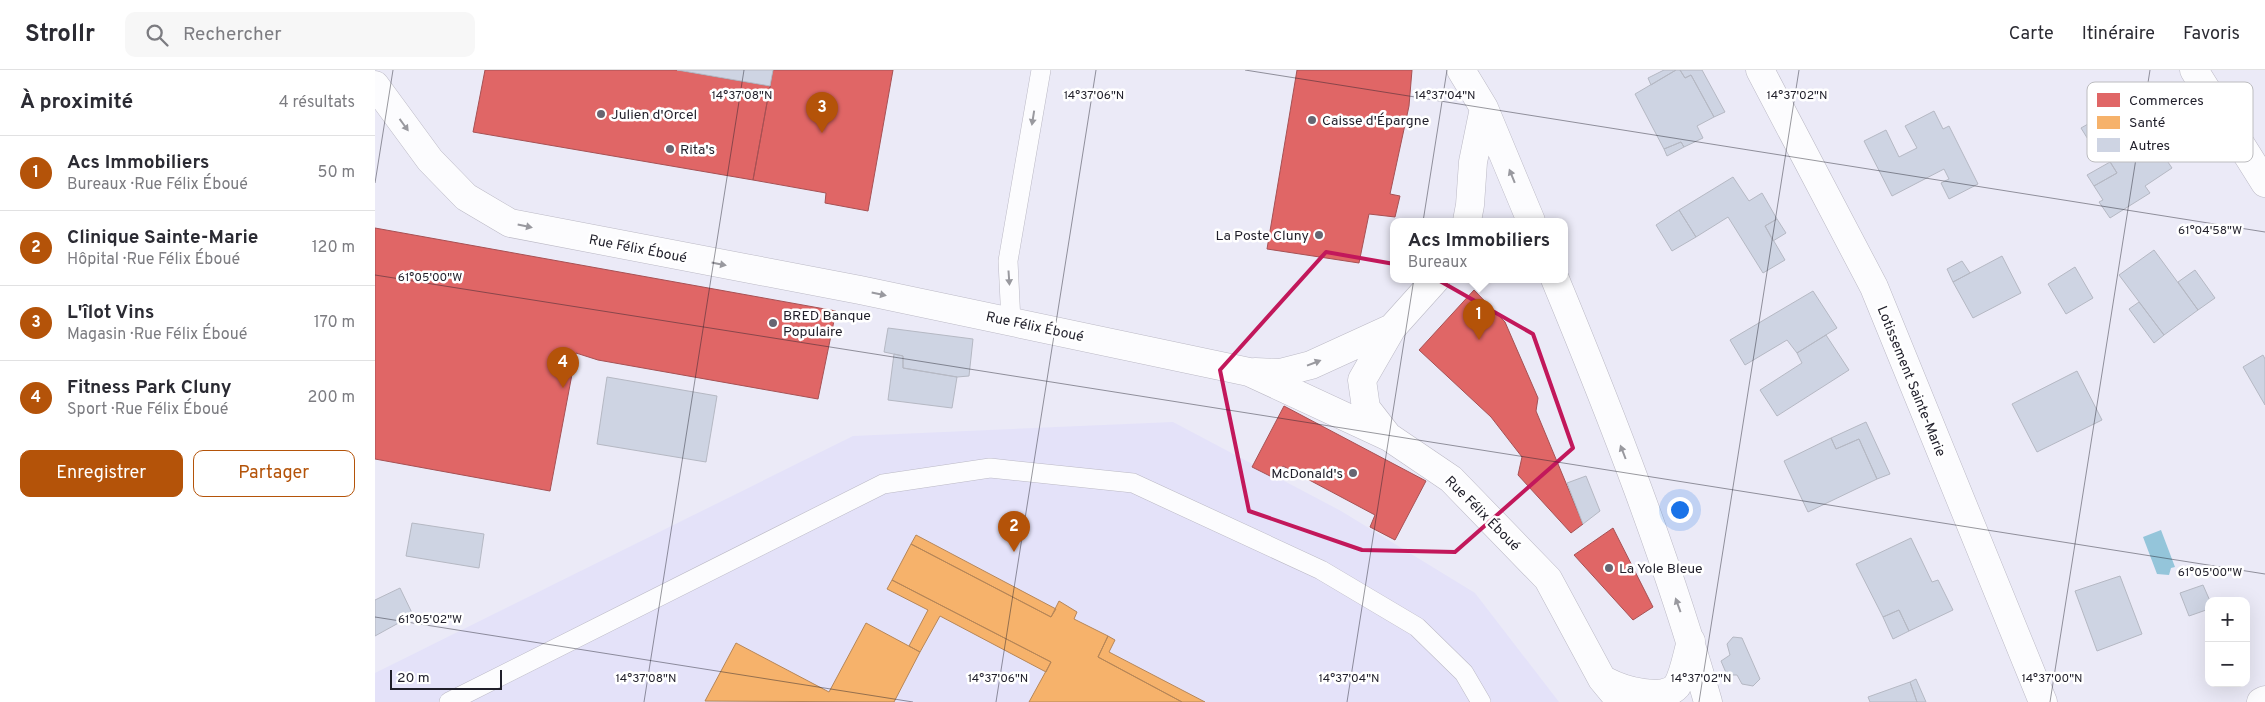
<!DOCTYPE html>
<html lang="fr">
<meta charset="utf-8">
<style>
:root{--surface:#fff;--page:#f7f7f7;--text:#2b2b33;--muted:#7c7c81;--line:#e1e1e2;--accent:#b45309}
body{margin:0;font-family:Overpass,sans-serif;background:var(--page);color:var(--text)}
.controls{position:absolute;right:15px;bottom:15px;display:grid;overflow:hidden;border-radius:10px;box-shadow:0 5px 20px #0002}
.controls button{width:45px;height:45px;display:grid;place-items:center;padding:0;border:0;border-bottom:1px solid var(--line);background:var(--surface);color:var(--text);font:25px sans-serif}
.scale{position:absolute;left:15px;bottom:12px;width:112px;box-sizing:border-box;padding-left:5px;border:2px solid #201f2a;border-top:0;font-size:14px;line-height:18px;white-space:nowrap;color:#201f2a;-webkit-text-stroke:4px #fff;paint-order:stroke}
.you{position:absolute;left:1304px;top:439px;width:18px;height:18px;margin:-12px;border:4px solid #fff;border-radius:50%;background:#1a73e8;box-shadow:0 0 0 8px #1a73e833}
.badge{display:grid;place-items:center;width:32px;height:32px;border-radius:50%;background:var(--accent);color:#fff;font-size:16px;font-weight:700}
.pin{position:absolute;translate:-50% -41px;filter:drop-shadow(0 1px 2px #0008)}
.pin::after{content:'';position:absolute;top:26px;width:18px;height:15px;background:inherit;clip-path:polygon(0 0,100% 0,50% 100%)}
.popup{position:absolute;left:1015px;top:148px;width:178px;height:65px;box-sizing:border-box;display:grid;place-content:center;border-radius:10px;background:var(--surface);filter:drop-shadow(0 1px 4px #0005);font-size:16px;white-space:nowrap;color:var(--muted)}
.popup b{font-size:19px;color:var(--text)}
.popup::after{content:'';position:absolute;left:50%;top:100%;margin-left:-10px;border:10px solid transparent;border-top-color:var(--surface)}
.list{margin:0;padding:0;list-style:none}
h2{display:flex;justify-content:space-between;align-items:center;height:65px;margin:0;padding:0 20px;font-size:21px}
h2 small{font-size:16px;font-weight:400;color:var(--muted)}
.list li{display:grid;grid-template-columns:32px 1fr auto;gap:15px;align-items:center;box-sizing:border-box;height:75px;padding:0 20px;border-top:1px solid var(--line)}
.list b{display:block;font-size:19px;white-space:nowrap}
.list p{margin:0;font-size:16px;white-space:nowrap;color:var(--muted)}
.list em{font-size:16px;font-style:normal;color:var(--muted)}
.actions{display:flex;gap:10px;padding:15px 20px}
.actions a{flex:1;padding:11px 0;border:1px solid var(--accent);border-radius:10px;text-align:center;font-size:18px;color:var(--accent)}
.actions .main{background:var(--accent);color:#fff}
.icon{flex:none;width:28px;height:28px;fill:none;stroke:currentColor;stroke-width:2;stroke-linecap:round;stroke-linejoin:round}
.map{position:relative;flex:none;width:1890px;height:632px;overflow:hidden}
header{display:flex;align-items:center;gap:30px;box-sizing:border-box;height:70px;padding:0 25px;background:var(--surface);border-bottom:1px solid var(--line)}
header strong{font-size:24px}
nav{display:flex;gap:28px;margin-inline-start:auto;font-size:18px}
.search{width:350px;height:45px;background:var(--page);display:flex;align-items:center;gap:12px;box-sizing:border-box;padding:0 18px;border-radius:10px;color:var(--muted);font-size:19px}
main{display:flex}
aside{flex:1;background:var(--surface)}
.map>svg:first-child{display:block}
.built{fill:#e4e2f9}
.water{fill:#94c5da}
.shops{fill:#e06666;stroke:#a65154}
.health{fill:#f6b26b;stroke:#b68658}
.building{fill:#ced4e3;stroke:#b5b8c3}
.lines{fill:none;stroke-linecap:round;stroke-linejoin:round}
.service-casing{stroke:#bbb9c5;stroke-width:20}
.minor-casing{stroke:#bbb9c5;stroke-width:29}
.secondary-casing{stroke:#bbb9c5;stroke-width:29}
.service{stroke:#fcfcfe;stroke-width:19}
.minor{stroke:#fcfcfe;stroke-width:28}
.secondary{stroke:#fcfcfe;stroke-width:28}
.oneway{fill:#99999f}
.marked{fill:none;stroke:#c2185b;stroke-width:4;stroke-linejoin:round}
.ticks{fill:none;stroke:#201f2a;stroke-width:1;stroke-opacity:0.45}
.poi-dot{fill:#676672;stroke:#fff;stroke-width:2}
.labels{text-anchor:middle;stroke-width:5;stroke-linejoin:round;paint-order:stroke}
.poi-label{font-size:14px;fill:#201f2a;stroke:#fff;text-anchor:start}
.street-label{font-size:14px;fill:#201f2a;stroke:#fff}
.key{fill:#fff;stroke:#bcbcbf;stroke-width:1}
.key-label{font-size:14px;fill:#201f2a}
.ticks-label{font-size:12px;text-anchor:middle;fill:#201f2a;stroke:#fff;stroke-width:5;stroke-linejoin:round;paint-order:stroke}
</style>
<header>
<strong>Strollr</strong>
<div class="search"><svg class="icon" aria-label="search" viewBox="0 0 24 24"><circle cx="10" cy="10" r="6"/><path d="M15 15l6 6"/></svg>Rechercher</div>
<nav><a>Carte</a><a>Itinéraire</a><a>Favoris</a></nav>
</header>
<main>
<aside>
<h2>À proximité<small>4 résultats</small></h2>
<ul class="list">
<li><span class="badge">1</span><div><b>Acs Immobiliers</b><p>Bureaux · Rue Félix Éboué</p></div><em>50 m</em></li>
<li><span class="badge">2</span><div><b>Clinique Sainte-Marie</b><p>Hôpital · Rue Félix Éboué</p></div><em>120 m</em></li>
<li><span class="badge">3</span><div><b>L'îlot Vins</b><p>Magasin · Rue Félix Éboué</p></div><em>170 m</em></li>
<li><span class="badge">4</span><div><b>Fitness Park Cluny</b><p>Sport · Rue Félix Éboué</p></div><em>200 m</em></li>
</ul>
<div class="actions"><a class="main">Enregistrer</a><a>Partager</a></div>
</aside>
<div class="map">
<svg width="1890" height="632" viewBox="0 0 1890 632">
<rect width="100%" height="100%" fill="#ebeaf7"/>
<!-- built -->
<path class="built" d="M798,352l168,89 134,82 84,109h-1184v-29l478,-237z"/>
<!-- water -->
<path class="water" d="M1786,460l14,37 -4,1 -2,7 -12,-1 -14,-37z"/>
<!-- shops -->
<path class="shops" d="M110,0h192l93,16 -17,94 -280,-48z
M398,0h120l-25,141 -43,-8 1,-10 -73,-13z
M922,0h115l-3,36 -19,88 10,2 -5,21 -26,-3 -10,49 -92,-14z
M0,158l461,83 -18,88 -220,-39 -22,-7 -26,138 -175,-32z
M1099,220l31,32 33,76 -2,13 47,113 -12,9 -53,-58 4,-18 -31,-40 -72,-67z
M909,336l142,75 -31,59 -25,-13 5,-12 -92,-49 -7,13 -24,-12z
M1238,458l40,79 -20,13 -59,-65z"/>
<!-- health -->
<path class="health" d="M541,465l140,74 -5,8 -140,-73z
M536,474l140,73 8,-16 18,11 -3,7 34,17 -10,21 84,45h-153l22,-40 -159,-82z
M517,510l159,82 -5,10 -106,-56 -20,36 -11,-6 19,-36 -41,-21z
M491,553l54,29 -26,50 -189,-1 31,-58 93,49z
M733,566l7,4 -6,12 96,50h-23l-84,-45z"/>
<!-- building -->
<path class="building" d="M302,0h96l-3,16z
M1289,0h12l-25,15 -3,-7z
M1301,0h4l5,8 6,-3 23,42 -17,9 6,12 -19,9 -3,-5 -17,7 -29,-55z
M1305,0h22l23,42 -11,5 -23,-42 -6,3z
M1559,41l9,18 6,-3 29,58 -29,15 -8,-16 8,-4 -5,-10 -52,27 -28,-55 22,-11 13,27 18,-9 -12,-22z
M1749,45l7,11 10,-4 31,46 -27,18 5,7 -40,25 -11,-16 4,-2 -9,-14 23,-13 -17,-28 -6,4 -13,-21 21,-12 6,8z
M1306,72l3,5 -17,9 -3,-7z
M1735,92l7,11 -23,13 -7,-11z
M1358,107l16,24 13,-8 15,26 -12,7 20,34 -22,13 -35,-56 -32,20 -17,-27z
M1304,140l17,27 -24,14 -16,-26z
M1402,149l9,14 -13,8 -8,-15z
M1779,180l44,60 -34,25 -45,-60z
M1627,186l19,37 -48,25 -20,-36z
M1587,191l8,12 -17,9 -6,-13z
M1700,197l18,31 -27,16 -18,-30z
M1820,200l20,28 -17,12 -20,-28z
M1438,221l24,37 -40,25 -10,-13 -42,25 -15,-25z
M1764,232l25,33 -10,8 -25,-34z
M513,258l85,11 -4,37 -12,1 -54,-9v-12l-19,-4z
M1451,265l23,35 -72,46 -17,-26 42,-27 -5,-10z
M519,284l9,2v12l54,9 -5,31 -64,-8z
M1888,285l2,4v46l-22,-38z
M1702,301l25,49 -65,32 -25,-48z
M232,307l110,19 -11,66 -109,-18z
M1491,352l24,52 -13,5 -18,-40 -23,10 -5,-11z
M1456,368l5,11 23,-10 18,40 -69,33 -24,-51z
M1211,406l14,35 -17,13 -16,-41z
M37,453l72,11 -5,34 -73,-12z
M1536,468l21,44 6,-2 15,30 -44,21 -10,-21 -16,7 -27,-53z
M1745,506l22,58 -45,17 -22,-60z
M1828,515l7,16 -1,8 -20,7 -9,-23z
M25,518l13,27 -38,21v-36z
M1524,540l10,21 -16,8 -10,-22z
M1358,567l9,1 18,41 -7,7 -11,-2 -5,-9h-10l-6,-14 9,-6 -3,-11z
M1541,609l10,23h-9l-7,-20z
M1535,612l7,20h-47l-2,-5z"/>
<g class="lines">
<!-- service casing -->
<g class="service-casing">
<path id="service" d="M636,252l-3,-61 33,-191
M74,632l434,-218 107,-16 143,15 188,87 96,57 47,46 17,29"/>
</g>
<!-- minor casing -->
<g class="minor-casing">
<path id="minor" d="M1086,0l23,38 47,113
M1385,0l114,217 169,415
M1819,0l71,113
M0,15l55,75 36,37 44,26 350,67 389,82 140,65 62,42 97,100 54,100 19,23
M1092,151l3,-16 3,-43 11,-54
M1180,209c57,138 112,279 153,423
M880,302l25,1 31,-8 81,-37
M1012,365l-21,-27 -4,-28 30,-52 44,-49
M1231,611c17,9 57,21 71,5 7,-12 10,-31 14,-45"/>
</g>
<!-- secondary casing -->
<g class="secondary-casing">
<path id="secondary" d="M1886,632l4,-2"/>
</g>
<!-- service -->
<use href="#service" class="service"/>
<!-- minor -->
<use href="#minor" class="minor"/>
<!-- secondary -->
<use href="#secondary" class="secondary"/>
</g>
<!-- one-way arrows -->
<defs><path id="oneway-solid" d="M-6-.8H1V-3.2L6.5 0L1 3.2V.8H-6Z" transform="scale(1.25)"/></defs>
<g class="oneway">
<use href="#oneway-solid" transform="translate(658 48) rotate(99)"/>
<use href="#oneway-solid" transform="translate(29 55) rotate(54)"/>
<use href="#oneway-solid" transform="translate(1137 106) rotate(-112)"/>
<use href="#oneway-solid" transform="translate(150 156) rotate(12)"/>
<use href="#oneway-solid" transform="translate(344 194) rotate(11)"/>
<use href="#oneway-solid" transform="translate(634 208) rotate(86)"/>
<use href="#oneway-solid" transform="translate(504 224) rotate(12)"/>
<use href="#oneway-solid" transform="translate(939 293) rotate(-21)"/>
<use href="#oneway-solid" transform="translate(1248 382) rotate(-111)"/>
<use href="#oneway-solid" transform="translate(1303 535) rotate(-110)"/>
</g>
<!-- marked area -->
<path class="marked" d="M951,182l91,16 116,66 40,114 -118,104 -93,-2 -113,-39 -29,-141z"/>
<!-- ticks -->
<path class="ticks" d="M870,0l1020,162M0,113l18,-113M0,205l1890,299M0,547l538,85M269,632l100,-632M621,632l100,-632M972,632l100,-632M1324,632l100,-632M1675,632l100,-632"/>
<!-- markers -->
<g class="poi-dot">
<circle cx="226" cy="44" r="5"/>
<circle cx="937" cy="50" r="5"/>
<circle cx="295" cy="79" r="5"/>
<circle cx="944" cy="165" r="5"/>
<circle cx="398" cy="253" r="5"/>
<circle cx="978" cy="403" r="5"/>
<circle cx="1234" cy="498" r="5"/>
</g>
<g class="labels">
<!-- poi labels -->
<g class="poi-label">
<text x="236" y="49">Julien d'Orcel</text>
<text x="947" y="55">Caisse d'Épargne</text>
<text x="305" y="84">Rita's</text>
<text x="934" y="170" text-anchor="end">La Poste Cluny</text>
<text x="408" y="250">BRED Banque<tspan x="408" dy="16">Populaire</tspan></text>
<text x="968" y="408" text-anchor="end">McDonald's</text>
<text x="1244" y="503">La Yole Bleue</text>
</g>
<!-- street labels -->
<g class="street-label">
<text transform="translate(263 178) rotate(11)" y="5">Rue Félix Éboué</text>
<text transform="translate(660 256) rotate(12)" y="5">Rue Félix Éboué</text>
<text transform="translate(1537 311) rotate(68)" y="5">Lotissement Sainte-Marie</text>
<text transform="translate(1108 443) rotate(45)" y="5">Rue Félix Éboué</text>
</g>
</g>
<!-- legend -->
<rect x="1712" y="12" width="166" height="80" rx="8" class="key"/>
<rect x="1722" y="23" width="23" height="14" fill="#e06666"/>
<rect x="1722" y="46" width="23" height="13" fill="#f6b26b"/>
<rect x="1722" y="68" width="23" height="14" fill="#ced4e3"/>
<g class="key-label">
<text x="1754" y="35">Commerces</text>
<text x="1754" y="57">Santé</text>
<text x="1754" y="80">Autres</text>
</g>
<g class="ticks-label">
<text x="367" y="29">14°37'08"N</text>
<text x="719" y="29">14°37'06"N</text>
<text x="1070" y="29">14°37'04"N</text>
<text x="1422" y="29">14°37'02"N</text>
<text x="1835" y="164">61°04'58"W</text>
<text x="55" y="211">61°05'00"W</text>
<text x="1835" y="506">61°05'00"W</text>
<text x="55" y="553">61°05'02"W</text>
<text x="271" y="612">14°37'08"N</text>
<text x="623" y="612">14°37'06"N</text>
<text x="974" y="612">14°37'04"N</text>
<text x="1326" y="612">14°37'02"N</text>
<text x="1677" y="612">14°37'00"N</text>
</g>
</svg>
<div class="controls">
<button>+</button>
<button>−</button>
</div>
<div class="scale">20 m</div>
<div class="you"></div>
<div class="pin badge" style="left:1104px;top:270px">1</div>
<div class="popup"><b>Acs Immobiliers</b>Bureaux</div>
<div class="pin badge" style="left:639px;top:482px">2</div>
<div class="pin badge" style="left:447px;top:63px">3</div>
<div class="pin badge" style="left:188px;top:318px">4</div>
</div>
</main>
